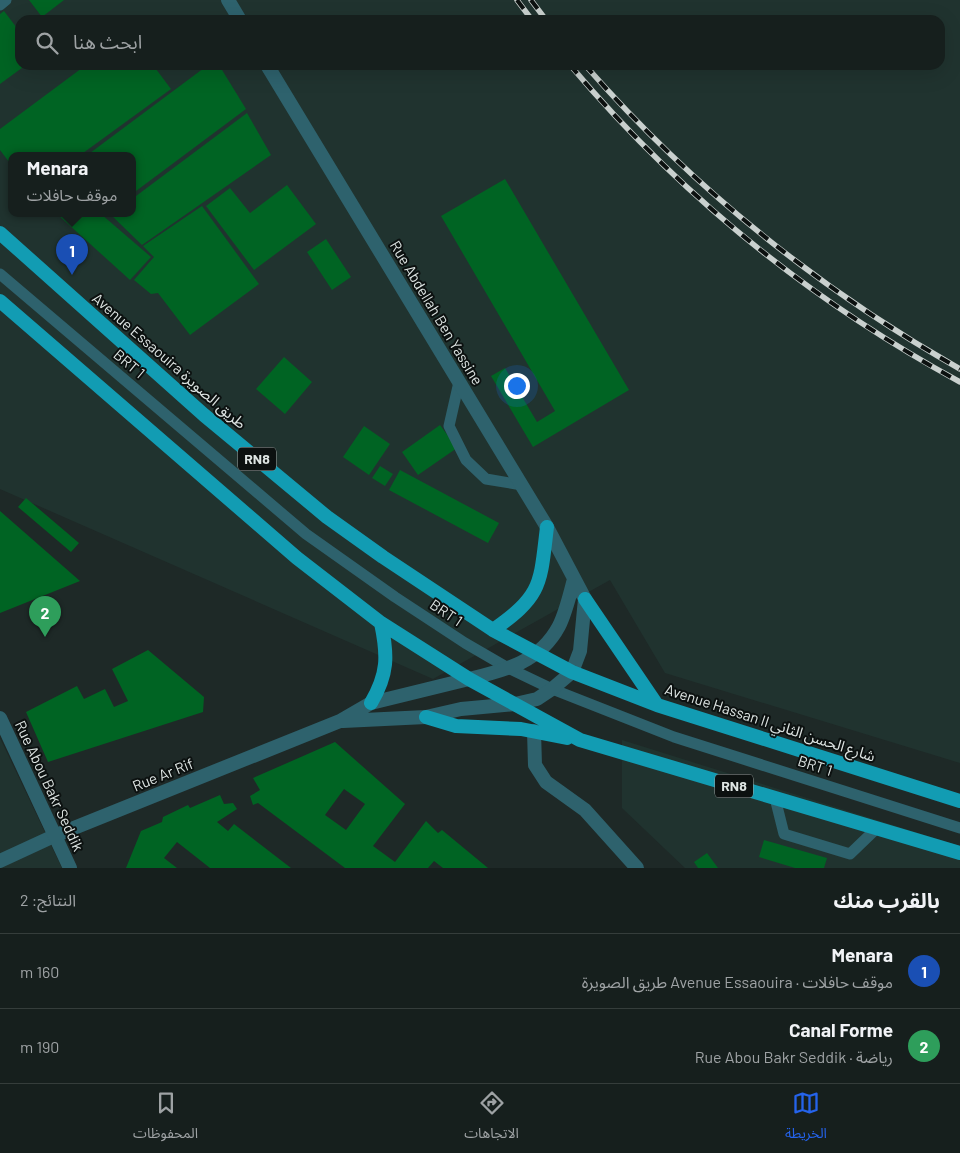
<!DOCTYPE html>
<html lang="ar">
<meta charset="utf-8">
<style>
:root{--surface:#161f1d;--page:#232c2a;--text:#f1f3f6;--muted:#9ea2a4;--line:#353d3b;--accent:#2563eb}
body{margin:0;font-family:Barlow,"Noto Sans Arabic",sans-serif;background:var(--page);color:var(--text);direction:rtl}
.you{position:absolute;left:516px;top:385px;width:18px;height:18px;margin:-12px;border:4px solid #fff;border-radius:50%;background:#1a73e8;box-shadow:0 0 0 8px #1a73e833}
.badge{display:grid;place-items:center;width:32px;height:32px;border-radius:50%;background:var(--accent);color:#fff;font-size:16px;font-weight:700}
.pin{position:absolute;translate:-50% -41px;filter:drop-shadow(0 1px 2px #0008)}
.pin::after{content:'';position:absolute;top:26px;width:18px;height:15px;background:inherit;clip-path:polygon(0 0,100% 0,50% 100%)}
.popup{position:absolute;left:8px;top:152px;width:128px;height:65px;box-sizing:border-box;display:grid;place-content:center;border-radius:10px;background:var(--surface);filter:drop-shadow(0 1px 4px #0005);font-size:16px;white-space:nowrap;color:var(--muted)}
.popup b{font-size:19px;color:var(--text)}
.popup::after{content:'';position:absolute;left:50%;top:100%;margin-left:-10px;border:10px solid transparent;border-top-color:var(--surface)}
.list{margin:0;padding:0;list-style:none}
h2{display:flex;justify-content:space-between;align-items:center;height:65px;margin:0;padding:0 20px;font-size:21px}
h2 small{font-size:16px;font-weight:400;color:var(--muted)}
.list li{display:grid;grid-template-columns:32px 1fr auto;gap:15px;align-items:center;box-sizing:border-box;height:75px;padding:0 20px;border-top:1px solid var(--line)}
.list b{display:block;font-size:19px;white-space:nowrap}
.list p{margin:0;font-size:16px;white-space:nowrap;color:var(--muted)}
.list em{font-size:16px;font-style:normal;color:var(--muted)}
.icon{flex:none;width:28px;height:28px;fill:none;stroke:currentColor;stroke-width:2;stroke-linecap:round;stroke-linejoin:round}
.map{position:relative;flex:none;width:960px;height:868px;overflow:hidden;direction:ltr}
.search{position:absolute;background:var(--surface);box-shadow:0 5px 20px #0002;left:15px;right:15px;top:15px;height:55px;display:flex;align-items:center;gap:12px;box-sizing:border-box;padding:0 18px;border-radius:15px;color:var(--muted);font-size:19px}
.sheet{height:215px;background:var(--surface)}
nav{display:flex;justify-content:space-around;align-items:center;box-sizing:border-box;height:70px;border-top:1px solid var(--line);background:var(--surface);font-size:14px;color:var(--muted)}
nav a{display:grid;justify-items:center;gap:2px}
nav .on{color:var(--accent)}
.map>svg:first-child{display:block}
.built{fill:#20332f;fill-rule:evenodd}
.building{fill:#006423;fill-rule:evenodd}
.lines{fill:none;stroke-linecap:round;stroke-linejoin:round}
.service{stroke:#2e626d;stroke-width:11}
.minor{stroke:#2e626d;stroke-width:14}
.tertiary{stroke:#2e626d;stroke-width:14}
.primary{stroke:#129cb3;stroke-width:14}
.rail-casing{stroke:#c9d0ce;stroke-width:5.5}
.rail{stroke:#0c1110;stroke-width:4;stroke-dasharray:11;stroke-linecap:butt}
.labels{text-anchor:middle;stroke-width:4;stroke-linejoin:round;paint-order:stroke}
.shield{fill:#0c1110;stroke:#9fa5a4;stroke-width:1}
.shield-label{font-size:14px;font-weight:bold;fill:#dee5e3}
.street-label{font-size:15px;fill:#dee5e3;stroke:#0c1110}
</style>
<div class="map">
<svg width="960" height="868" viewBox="0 0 960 868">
<rect width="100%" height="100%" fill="#1e2927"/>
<!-- built -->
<path class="built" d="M0,0h960v763l-295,-90 -55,-93 -177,99 -433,-190zM20,20h920v45h-920zM12,156h120v58h-120z
M0,738l62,130h-62z
M622,740l338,106v22h-275l-63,-60z"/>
<!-- building -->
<path class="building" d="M29,0h35l-22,17z
M4,11l16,21v33h6l-26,19v-70z
M86,65h67l18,24 -92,67h-67v10l-12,-16v-21z
M208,65h11l27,44 -114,85v-38h-46z
M247,113l24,42 -129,90 -31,-30 21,-1v-15z
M505,179l124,211 -96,57 -42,-71 14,-8 32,54 18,-11 -114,-195z
M287,185l29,39 -62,46 -48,-64 24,-18 20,25z
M202,206l57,78 -69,51 -32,-42 -7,1 -17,-14 20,-23 -11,-11z
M57,214h44l50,43 -21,23z
M326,239l25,38 -19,13 -25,-38z
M284,357l28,25 -27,32 -29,-25z
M440,425l17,23 -39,27 -16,-23z
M364,426l26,18 -21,31 -26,-18z
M380,466l13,8 -8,12 -13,-8z
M400,470l99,53 -11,20 -99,-53z
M26,498l53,45 -8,9 -53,-45z
M0,511l80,70 -80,32z
M148,650l56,47 -1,15 -155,50 -22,-50 51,-26 7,13 21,-10 9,18 14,-6 -16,-32z
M335,742l70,62 -32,42 22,16 31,-41 12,12 4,-3 46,38h-45l-9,-7 -6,7h-83l-87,-65 -5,2 -3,-9 10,-6 -7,-12zM344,789l21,15 -19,26 -21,-15z
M220,795l4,9 9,-1 4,6 -20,13 11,9 6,-7 57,44h-81l-33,-26 -13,16 13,10h-51l15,-37 21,-9 1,-5 25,-12 2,3z
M764,840l63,18 -3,10h-29l-36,-11z
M707,853l11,15h-20l-4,-6z"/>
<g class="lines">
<!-- service -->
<path class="service" d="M0,5l6,-5
M0,274l306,260 89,63 70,46 43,25 44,21 122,48 286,91
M459,382l-10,44 17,34 20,19 36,6
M775,798l9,36 66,20 27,-26"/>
<!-- minor -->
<path class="minor" d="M343,721l83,-4 35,-8 54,-5
M534,731l1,34 11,17 39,28 52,58
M0,861l54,-25 286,-115 31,-18 98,-24"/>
<!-- tertiary -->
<path class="tertiary" d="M228,0l12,20
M267,65l280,462 38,72 -5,52 -8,21 -20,17 -15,10 -22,5
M469,679c37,-9 71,-17 90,-53 7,-14 11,-32 15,-47
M0,718l70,150"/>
<!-- primary -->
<path class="primary" d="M0,233l204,182 123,102 56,40 110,73 79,42 85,33 303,96
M0,301l297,257 84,65 88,56 111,61 380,113
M585,599l72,106
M493,630c50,-35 47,-46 54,-103
M371,703c17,-29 17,-47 10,-80
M426,717l30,9 65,3 46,9"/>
<!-- rail casing -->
<g class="rail-casing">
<path id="rail" d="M517,0l15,20
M531,0l15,20
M570,65c109,129 241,236 390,317
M585,65c107,122 234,224 375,304"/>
</g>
<!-- rail -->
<use href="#rail" class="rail"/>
</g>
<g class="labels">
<!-- shield labels -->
<g class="shield">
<rect x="238" y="447.5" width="38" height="23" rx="4"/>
<rect x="715" y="774.5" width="38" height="23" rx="4"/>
</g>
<g class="shield-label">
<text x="257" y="464">RN8</text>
<text x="734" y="791">RN8</text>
</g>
<!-- street labels -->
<g class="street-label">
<text transform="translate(436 313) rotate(59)" y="5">Rue Abdellah Ben Yassine</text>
<text transform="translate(169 361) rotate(41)" y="5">Avenue Essaouira طريق الصويرة</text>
<text transform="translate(129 364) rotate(40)" y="5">BRT 1</text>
<text transform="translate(446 613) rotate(34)" y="5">BRT 1</text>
<text transform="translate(770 723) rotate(18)" y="5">Avenue Hassan II شارع الحسن الثاني</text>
<text transform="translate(815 766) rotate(18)" y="5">BRT 1</text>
<text transform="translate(163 775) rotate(-22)" y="5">Rue Ar Rif</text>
<text transform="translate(49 786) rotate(65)" y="5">Rue Abou Bakr Seddik</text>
</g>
</g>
</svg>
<div class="you"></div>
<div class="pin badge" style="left:72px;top:275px;background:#1a4fb4">1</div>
<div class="popup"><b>Menara</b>موقف حافلات</div>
<div class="pin badge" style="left:45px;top:637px;background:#2e9e5b">2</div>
<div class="search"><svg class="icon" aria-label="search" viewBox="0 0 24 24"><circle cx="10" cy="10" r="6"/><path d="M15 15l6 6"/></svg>ابحث هنا</div>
</div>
<section class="sheet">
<h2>بالقرب منك<small>النتائج: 2</small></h2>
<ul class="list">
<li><span class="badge" style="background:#1a4fb4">1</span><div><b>Menara</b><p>موقف حافلات · Avenue Essaouira طريق الصويرة</p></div><em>160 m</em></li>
<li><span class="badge" style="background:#2e9e5b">2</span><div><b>Canal Forme</b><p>رياضة · Rue Abou Bakr Seddik</p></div><em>190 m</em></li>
</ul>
</section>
<nav>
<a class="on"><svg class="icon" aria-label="map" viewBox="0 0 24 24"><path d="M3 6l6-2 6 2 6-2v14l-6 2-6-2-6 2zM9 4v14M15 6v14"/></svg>الخريطة</a>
<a><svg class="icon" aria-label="directions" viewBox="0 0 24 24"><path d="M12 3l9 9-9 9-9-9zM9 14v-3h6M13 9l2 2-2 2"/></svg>الاتجاهات</a>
<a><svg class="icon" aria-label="saved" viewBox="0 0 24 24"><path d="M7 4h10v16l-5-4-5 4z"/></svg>المحفوظات</a>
</nav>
